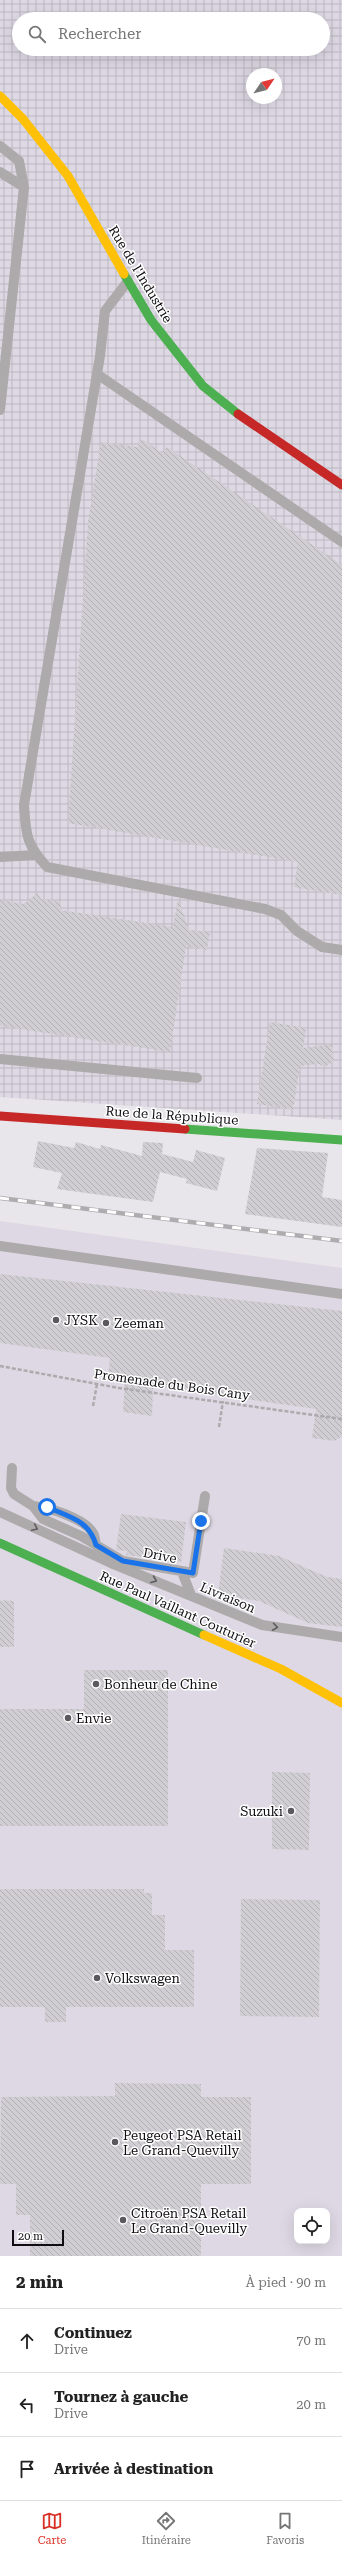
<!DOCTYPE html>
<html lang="fr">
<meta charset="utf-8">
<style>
:root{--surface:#fff;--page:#f2f2f2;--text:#222;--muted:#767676;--line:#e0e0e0;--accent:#d93025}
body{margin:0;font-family:"Roboto Serif",serif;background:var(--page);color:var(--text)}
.controls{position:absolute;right:12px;bottom:12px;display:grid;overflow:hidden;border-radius:8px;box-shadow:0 4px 16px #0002}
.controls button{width:36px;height:36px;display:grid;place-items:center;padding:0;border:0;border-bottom:1px solid var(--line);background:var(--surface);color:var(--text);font:20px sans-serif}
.compass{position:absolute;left:246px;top:68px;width:36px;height:36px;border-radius:50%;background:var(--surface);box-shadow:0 4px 16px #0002;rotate:55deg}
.scale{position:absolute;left:12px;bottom:10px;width:52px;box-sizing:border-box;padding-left:4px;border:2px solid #0f0d11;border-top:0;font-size:11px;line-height:14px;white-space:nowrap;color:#0f0d11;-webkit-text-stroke:3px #fff;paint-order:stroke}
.stop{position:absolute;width:12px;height:12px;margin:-9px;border:3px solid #1a73e8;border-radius:50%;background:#fff}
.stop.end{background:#1a73e8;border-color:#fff;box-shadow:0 1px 4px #0008}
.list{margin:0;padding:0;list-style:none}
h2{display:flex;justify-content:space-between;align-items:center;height:52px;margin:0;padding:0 16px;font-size:17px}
h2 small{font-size:13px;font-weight:400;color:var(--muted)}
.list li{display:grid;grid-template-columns:26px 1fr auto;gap:12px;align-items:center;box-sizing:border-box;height:64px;padding:0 16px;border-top:1px solid var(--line)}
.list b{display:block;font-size:15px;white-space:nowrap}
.list p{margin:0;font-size:13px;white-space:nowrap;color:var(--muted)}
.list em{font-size:13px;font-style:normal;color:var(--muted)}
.icon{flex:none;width:22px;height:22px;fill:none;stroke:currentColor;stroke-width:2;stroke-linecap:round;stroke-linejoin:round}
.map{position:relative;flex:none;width:342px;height:2256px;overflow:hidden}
.search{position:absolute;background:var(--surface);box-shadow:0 4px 16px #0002;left:12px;right:12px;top:12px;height:44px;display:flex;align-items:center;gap:10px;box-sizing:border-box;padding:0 14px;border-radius:22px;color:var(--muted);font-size:15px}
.sheet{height:244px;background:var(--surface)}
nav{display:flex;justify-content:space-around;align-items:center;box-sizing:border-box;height:56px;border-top:1px solid var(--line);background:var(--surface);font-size:11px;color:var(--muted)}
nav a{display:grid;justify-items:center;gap:2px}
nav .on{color:var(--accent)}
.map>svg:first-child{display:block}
.built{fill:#ddd8e3;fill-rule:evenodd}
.industrial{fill:url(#industrial-grid);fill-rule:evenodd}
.building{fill:url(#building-back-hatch)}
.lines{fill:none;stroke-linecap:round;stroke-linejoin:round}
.path{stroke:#acaaac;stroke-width:2.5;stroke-dasharray:4 2;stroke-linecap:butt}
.lane{stroke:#adaaab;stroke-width:10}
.fast{stroke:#4caf50;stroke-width:9}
.slow{stroke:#ffc107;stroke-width:9}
.jam{stroke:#c62828;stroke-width:9}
.rail-casing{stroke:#aeacaf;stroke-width:4.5}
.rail{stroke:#fff;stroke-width:3;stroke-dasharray:9;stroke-linecap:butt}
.oneway{stroke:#5e5c5e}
.route{stroke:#1a73e8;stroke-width:5}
.poi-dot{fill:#5b595d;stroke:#fff;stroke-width:1.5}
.labels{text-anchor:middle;stroke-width:3;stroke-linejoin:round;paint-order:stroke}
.street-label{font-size:13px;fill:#0f0d11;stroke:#fff}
.poi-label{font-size:13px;fill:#0f0d11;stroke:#fff;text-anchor:start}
</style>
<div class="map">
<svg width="342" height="2256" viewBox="0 0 342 2256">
<defs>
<pattern id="industrial-grid" width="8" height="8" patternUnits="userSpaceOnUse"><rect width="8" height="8" fill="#ddd8e3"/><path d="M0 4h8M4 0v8" fill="none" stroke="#bcb8c2"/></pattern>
<pattern id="building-back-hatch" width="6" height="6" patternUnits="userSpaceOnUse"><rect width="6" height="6" fill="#d1ced3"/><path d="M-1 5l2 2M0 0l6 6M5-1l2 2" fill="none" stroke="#b2b0b4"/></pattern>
</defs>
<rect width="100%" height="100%" fill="#e9e6eb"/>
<!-- built -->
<path class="built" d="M0,1221l342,47v988h-342zM297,2211h30v30h-30z"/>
<!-- industrial -->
<path class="industrial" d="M0,0h342v1120l-342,-23zM19,19h304v30h-304zM252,74h24v24h-24z"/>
<!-- building -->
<path class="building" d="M142,439l20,14 5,-6 175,118v330l-48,-8 4,-25 -230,-39 20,-301 13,-80 36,5z
M37,893l4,6 20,3 -1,8 113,17 5,-28 11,31 21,2 -3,18 -21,-4 -16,106 -170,-26v-126l24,4z
M270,1022l36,6 -3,20 29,-4 2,17 -9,6 -6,-3 -19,2 -7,44 -36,-6z
M38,1141l36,7 2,-6 24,7 1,-4 41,11 1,-14 20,1 -1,11 31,8 3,-12 29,8 -8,33 -31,-8 1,-4 -27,-7 -7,30 -96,-13 5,-16 -29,-6z
M257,1148l71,5 -6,44 20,3v27l-97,-13z
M0,1274l342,37v125l-7,5 -23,-3 4,-29 -163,-23 -1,30 -29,-4 2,-30 -17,-2 2,-22 -110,-15z
M121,1514l65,8 -5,40 -55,-7 1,-4 -11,-1z
M224,1548l55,8 48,21 15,2v48l-34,-4 -49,-22 -41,-6z
M0,1600l14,1v46h-14z
M84,1670h84v156h-168v-117h84z
M272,1772l38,1 -1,77 -37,-1z
M0,1889h144v4h8v22h13v35h29v57h-128v15h-21v-15h-45z
M241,1899l79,1 -1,117 -79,-1z
M115,2083l86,1v13h50v87h-50v72h-171v-41h-14v-31h-16l1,-87 114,-1z"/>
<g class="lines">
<!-- path -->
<path class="path" d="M0,1366l119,22 223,31
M93,1406l4,-22
M219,1427l4,-26"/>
<!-- lane -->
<path class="lane" d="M0,146l19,15 5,26 -24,223
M0,172l24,15
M128,281l-23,30 -5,45 -76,449c2,30 2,39 23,62l218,42 16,6 16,16 25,16 20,3
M97,374l245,168
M0,857l36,-2
M0,1059l197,19
M0,1246l342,48
M12,1468l-1,20 3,6 19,12 10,13 38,17 42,25 70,12 12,-77
M33,1506c15,1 51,12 60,27 2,3 2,8 3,12
M0,1512l111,51 151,62 80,12
M182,1572l9,23"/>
<!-- fast -->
<path class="fast" d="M124,274l27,46 52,66 35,28
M185,1129l157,11
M0,1543l204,92"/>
<!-- slow -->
<path class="slow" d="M0,96l23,23 45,57 56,98
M204,1635l77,34 61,34"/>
<!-- jam -->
<path class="jam" d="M238,414l104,71
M0,1116l185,13"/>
<!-- rail casing -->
<g class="rail-casing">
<path id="rail" d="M0,1198l342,43"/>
</g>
<!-- rail -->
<use href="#rail" class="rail"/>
</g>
<!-- one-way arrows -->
<defs><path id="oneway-chevron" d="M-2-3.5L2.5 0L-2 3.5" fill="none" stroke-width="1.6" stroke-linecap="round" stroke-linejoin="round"/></defs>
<g class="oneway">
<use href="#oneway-chevron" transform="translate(35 1528) rotate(25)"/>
<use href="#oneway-chevron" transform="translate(154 1580) rotate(22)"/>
<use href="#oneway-chevron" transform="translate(275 1627) rotate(8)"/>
</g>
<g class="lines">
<!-- route -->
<path class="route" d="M47,1507c22,10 42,13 49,38l27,16 70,12 8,-52"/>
</g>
<!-- markers -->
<g class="poi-dot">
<circle cx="56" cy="1320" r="4"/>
<circle cx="106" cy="1323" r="4"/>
<circle cx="96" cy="1684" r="4"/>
<circle cx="68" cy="1718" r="4"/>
<circle cx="291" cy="1811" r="4"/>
<circle cx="97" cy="1978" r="4"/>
<circle cx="115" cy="2142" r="4"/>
<circle cx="123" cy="2220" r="4"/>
</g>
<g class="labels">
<!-- street labels -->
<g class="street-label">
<text transform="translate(141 274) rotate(59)" y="5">Rue de l'Industrie</text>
<text transform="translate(172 1115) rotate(4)" y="5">Rue de la République</text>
<text transform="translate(172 1384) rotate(8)" y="5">Promenade du Bois Cany</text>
<text transform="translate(160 1555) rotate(11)" y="5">Drive</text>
<text transform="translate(228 1597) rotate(23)" y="5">Livraison</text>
<text transform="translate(178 1609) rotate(24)" y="5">Rue Paul Vaillant Couturier</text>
</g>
<!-- poi labels -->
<g class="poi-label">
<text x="64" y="1325">JYSK</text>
<text x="114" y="1328">Zeeman</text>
<text x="104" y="1689">Bonheur de Chine</text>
<text x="76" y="1723">Envie</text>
<text x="283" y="1816" text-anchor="end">Suzuki</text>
<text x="105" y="1983">Volkswagen</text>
<text x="123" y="2140">Peugeot PSA Retail<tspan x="123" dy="15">Le Grand-Quevilly</tspan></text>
<text x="131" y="2218">Citroën PSA Retail<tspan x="131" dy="15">Le Grand-Quevilly</tspan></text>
</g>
</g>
</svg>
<div class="controls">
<button><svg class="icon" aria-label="locate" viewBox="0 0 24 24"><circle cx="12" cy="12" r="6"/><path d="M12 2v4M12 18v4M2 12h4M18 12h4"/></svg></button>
</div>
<svg class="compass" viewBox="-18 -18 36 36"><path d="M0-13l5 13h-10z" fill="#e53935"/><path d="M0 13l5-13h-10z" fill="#767676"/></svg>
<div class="scale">20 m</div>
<div class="stop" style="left:47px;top:1507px"></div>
<div class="stop end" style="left:201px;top:1521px"></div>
<div class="search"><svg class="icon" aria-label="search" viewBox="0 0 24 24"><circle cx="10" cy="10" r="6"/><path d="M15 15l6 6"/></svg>Rechercher</div>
</div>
<section class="sheet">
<h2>2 min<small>À pied · 90 m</small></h2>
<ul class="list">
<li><svg class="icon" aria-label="ahead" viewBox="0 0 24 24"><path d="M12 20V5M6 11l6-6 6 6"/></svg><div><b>Continuez</b><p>Drive</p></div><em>70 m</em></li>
<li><svg class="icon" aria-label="left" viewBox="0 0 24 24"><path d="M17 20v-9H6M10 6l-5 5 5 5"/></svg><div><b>Tournez à gauche</b><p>Drive</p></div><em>20 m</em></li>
<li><svg class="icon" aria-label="arrive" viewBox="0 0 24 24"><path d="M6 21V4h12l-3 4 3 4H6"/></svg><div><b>Arrivée à destination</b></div></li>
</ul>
</section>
<nav>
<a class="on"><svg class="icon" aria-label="map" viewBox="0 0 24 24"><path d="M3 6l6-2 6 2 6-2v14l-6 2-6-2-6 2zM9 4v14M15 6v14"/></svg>Carte</a>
<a><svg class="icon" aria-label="directions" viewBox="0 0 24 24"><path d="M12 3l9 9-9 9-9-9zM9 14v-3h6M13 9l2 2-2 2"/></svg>Itinéraire</a>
<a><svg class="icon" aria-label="saved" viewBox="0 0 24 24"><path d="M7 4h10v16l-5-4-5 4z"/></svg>Favoris</a>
</nav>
